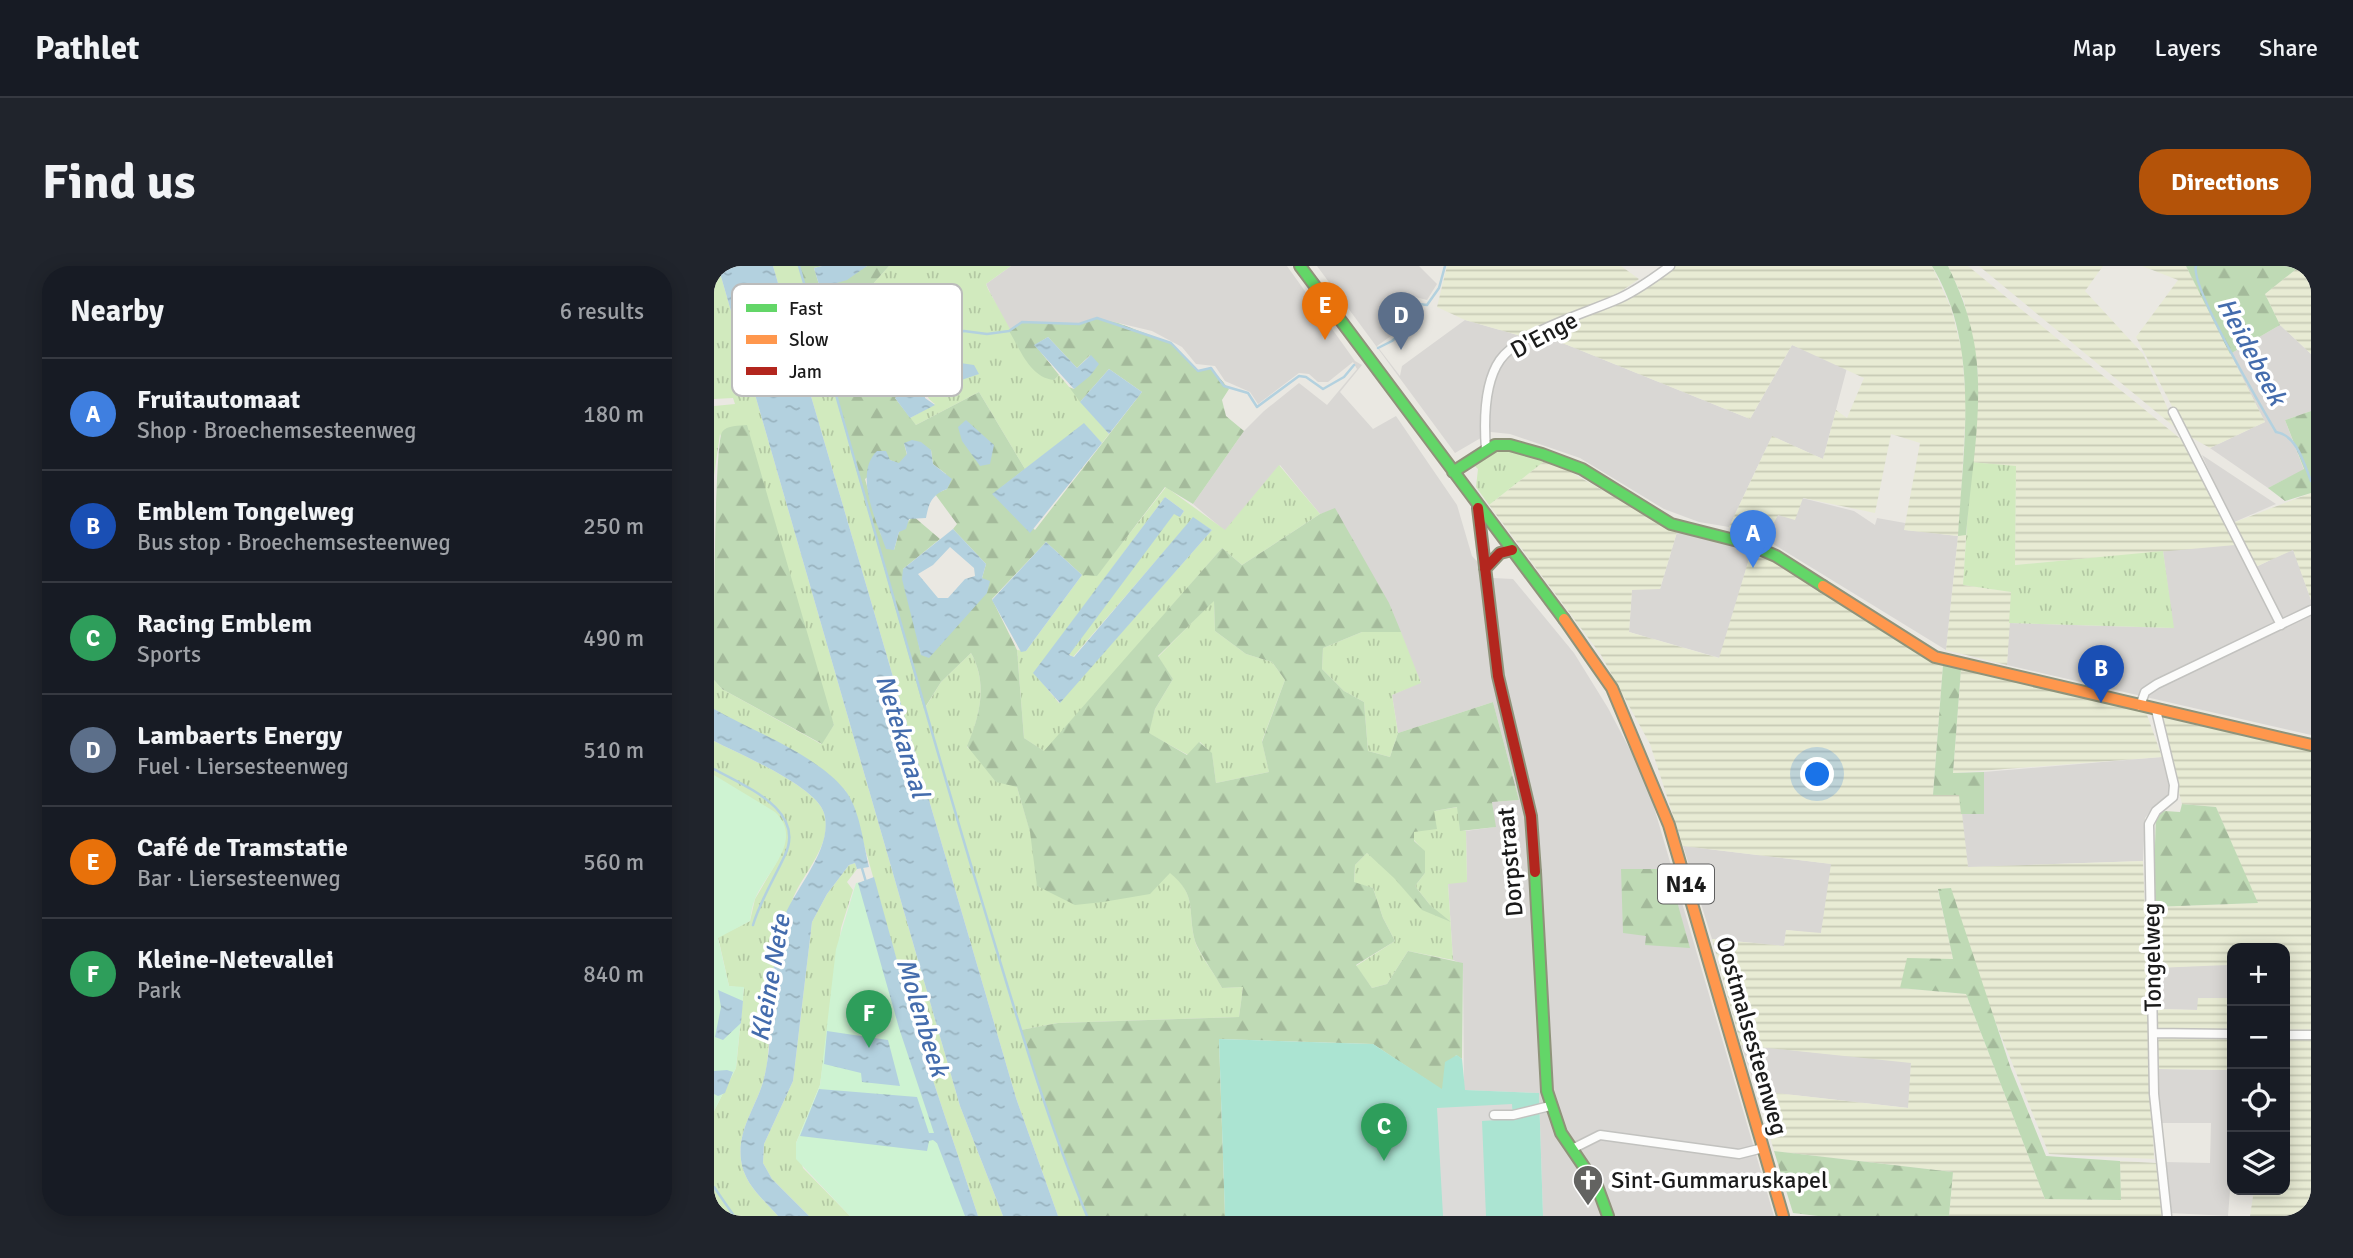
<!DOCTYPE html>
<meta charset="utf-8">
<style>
:root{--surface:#171b24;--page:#20242c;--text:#f1f3f6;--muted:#9ea1a6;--line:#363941;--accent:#b45309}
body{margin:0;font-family:Signika,sans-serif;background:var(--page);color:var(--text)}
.controls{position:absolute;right:21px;bottom:21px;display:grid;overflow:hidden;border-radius:14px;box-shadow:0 4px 18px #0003}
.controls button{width:63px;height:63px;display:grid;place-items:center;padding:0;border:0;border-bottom:2px solid var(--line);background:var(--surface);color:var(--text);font:35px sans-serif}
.you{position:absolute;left:1104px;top:509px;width:24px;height:24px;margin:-18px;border:5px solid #fff;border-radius:50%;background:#1a73e8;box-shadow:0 0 0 10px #1a73e833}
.badge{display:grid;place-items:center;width:46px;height:46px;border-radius:50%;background:var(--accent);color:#fff;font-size:23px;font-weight:700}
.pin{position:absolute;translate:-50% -58px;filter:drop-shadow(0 2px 4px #0008)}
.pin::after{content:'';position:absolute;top:37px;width:24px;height:21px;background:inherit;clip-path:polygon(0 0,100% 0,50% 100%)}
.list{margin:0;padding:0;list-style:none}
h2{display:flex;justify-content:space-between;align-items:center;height:91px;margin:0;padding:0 28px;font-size:30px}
h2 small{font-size:23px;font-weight:400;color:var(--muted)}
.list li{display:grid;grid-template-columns:46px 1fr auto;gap:21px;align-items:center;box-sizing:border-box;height:112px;padding:0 28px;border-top:2px solid var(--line)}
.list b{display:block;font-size:26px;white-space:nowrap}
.list p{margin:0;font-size:23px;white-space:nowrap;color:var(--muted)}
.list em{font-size:23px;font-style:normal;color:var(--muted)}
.icon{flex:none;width:38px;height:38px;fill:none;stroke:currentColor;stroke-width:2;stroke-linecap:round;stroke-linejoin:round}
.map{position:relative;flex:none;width:1597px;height:950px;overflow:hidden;border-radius:28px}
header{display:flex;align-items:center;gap:42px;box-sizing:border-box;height:98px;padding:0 35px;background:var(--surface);border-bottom:2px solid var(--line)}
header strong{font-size:33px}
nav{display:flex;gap:38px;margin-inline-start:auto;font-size:24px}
.intro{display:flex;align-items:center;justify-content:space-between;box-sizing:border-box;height:168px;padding:0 42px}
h1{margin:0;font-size:49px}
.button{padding:18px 32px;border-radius:28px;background:var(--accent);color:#fff;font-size:24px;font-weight:700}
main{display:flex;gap:42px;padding:0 42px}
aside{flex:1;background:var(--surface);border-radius:28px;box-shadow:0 4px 18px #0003}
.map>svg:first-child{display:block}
.residential{fill:#d9d7d4}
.farmland{fill:url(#farmland-rules)}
.grass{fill:url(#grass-tufts);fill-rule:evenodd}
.forest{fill:url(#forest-firs);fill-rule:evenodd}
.park{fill:#cef3d2}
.pitch{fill:#abe4d2}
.parking{fill:#dcdbd9}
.water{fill:url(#water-ripples);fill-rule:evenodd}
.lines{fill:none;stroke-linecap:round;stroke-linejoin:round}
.stream{stroke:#b3d1df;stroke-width:2.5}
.street-casing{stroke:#c2c2bf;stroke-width:11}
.fast-casing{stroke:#8f937a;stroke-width:14}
.slow-casing{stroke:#8f937a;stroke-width:14}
.jam-casing{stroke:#8f937a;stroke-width:14}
.street{stroke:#fcfcfb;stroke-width:8}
.fast{stroke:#63d668;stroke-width:10}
.slow{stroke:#ff974d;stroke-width:10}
.jam{stroke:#b3261e;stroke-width:10}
.labels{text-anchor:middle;stroke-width:7;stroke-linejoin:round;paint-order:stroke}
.shield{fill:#fff;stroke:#5f5f5f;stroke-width:2}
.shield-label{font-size:23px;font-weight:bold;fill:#1b1b1b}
.street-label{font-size:24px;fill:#1b1b1b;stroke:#fff}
.poi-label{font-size:24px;fill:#1b1b1b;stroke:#fff;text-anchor:start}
.water-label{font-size:26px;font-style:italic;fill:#446cad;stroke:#fff}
.key{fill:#fff;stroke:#bbb;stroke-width:2}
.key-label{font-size:19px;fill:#1b1b1b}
</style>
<header>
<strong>Pathlet</strong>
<nav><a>Map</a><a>Layers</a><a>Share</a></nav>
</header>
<div class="intro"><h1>Find us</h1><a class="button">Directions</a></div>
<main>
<aside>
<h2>Nearby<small>6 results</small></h2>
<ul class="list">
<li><span class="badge" style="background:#3f7fe0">A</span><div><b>Fruitautomaat</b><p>Shop · Broechemsesteenweg</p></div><em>180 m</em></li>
<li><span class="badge" style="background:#1a4fb4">B</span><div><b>Emblem Tongelweg</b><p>Bus stop · Broechemsesteenweg</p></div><em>250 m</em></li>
<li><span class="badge" style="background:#2e9e5b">C</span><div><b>Racing Emblem</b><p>Sports</p></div><em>490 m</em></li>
<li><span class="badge" style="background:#5c6f8a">D</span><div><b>Lambaerts Energy</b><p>Fuel · Liersesteenweg</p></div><em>510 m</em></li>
<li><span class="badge" style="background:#e8710a">E</span><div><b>Café de Tramstatie</b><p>Bar · Liersesteenweg</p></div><em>560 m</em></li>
<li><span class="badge" style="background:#2e9e5b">F</span><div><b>Kleine-Netevallei</b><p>Park</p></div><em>840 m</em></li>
</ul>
</aside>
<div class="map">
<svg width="1597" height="950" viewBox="0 0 1597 950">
<defs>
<pattern id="farmland-rules" width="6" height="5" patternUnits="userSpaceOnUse" patternTransform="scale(1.75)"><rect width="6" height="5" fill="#e8ebd4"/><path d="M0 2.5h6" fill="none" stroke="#c6c9b5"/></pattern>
<pattern id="grass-tufts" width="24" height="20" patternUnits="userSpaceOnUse" patternTransform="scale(1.75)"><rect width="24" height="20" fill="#d1eabe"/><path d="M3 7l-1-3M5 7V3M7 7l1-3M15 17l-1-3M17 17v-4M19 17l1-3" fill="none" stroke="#b3c8a3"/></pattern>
<pattern id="forest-firs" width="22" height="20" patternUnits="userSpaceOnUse" patternTransform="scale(1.75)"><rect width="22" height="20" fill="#bfdab5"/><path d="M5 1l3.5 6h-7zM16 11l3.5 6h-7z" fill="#a4ba9b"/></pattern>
<pattern id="water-ripples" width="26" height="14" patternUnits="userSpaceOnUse" patternTransform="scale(1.75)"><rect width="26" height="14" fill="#b3d1df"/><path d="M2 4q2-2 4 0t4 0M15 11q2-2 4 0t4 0" fill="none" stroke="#99b3bf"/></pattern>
</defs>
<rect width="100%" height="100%" fill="#eae8e2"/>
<!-- residential -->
<path class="residential" d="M297,0h276l68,95 7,4 -22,27 33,37 23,-13 61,89 15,51 21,22 20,1 61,74 34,55 38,72 128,436h-231l-4,-123 -75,-3 -1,-126 -10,-4 -5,-77 19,-2 -1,-50 29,-4 -3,-25 27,-2 -26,-98 -95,31 -6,-38 29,-13 -86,-173 -15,5 -40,-49 -55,66 -32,-27 51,-73 20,-20 35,-28 28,22 30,-36 -4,-7 -25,20h-10l-9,-8 -10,-1 -41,31 -8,-12 -25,-11 -10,-15 -19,-2 -14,-17 -30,-16 -55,-13 -18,6 -57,-2 -13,9 -23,-47z
M603,0h102l18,18 -10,16 -28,-7 -9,12 12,18 -4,8 -21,15 23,30 2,-10 63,-46 56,16 12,-5 217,88 42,-74 55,23 -24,91 -51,-23 -43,91 -30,-5 -35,-13 -84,-51 -70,-24 -19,-2 -36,21z
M1566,59l31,29v57l-26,9 19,50 -36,18 -58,-40 55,-26 -35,-68z
M1488,189l74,49 -44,19z
M1088,232l52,13 21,14 2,-7 28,5v7l53,6 -12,114 -181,-111 13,-25z
M963,266l75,17 -32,109 -91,-26 3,-43h28z
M1526,276l14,26 39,-19 18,51v135l-304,-70 2,-42 164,5 -10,-77z
M1448,491l8,32 -4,9 -10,6 -11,14 -2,43 -175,6 -7,-53h23v-42z
M969,580l149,18 -11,70 -35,-4 -2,16 -72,-7z
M1514,698v34l-30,12 -44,-1 1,-41z
M1027,779l170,17 -2,46 -152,-17z
M1444,803l74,1v94l-4,52 -58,-3 -5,-51 45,1 1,-40h-51z"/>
<!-- farmland -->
<path class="farmland" d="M733,0h174l18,13 -22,15 -96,42 -56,-16 -28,-13z
M958,0h260l19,42 11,43 4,53 -7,131h7l-3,50 49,7 -5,73 -61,-15 12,-114 -54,-6 16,-87 -29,-9 -16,79 -72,-15 -8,22 -17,-5 -13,24 -36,-12 43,-91 51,23 13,-49 11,8 17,-40 -72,-33 -42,74 -210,-85 77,-32z
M1234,0h20l214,174 53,105 -220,20 1,-98 -45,-5 7,-91 -14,-70z
M1265,0h124l-18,25 58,63 34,75z
M1428,0h44l79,156 -55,26 -23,-13 -51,-98 42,-57z
M1586,0h11v88l-31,-29 -15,-31z
M833,193l130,73 -17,57 -28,1 -3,42 90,26 33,-109 191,116 -10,129 27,1 8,72 175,-6 11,298 -105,-5 -60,-148 -39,-118 -12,2 15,69 -52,29 65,6 79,205 76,1 -1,-39 36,2 6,53h-213l4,-44 -179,-21 -17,-60 151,17 3,-45 -170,-18 -29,-106 72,7 2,-16 35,3 10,-69 -148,-18 -33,-102 -49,-89 -112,-150z
M1597,227v107l-18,-50 -40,18 -23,-44z
M1247,403l185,43 16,45 -209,16z
M1445,451l152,33v466h-61l4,-26h31v-242h-53v82h-72l-4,-6 -2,-15 43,1 1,-12h30v-33l-73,3 -2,-61 104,-4 -41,-96 -34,-3z
M1448,770l70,2v32l-74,-1 -3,-25z"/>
<!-- grass -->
<path class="grass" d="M0,0h4l242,840 43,110h-25l-63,-190 -61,-217 -9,-19 -131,-81v-29l8,9 99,55 13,-19 -114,-291 -6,42v-70l21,-2 -2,-6 -19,1z
M59,0h26l126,442 16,-26 30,-29c17,30 9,63 -4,94l50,40 13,44 140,41c28,24 17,38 25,69 3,12 21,34 27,47l21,-1 -4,30 -181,6 -37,7 19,63 47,123h-29l-42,-118z
M175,0h122l-25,18 2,5 39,71 27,20 5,-5 50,59 -7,9 -18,-19 -59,45 -46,-77 -63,33 -6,-7 25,-14c-12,-8 -10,-20 -21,-28l2,-7 -18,-13 14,-10 -9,-8 -24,23 -14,-9 -13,-15 3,-33z
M796,183l37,10 -58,46 -13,-18 2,-18 -3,-3 22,-15z
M1257,196l45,4 -1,99 148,-14 11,77 -165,-5 2,-31 -48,-7z
M565,199l41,49 -78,51 -20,-17 -177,204 -21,-14 -7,-88 9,1 56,-76h15l69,-88 59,43zM451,231l19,14 -4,6 -6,-4 -105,141 4,3 120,-139 19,12 -153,173 -25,-30z
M500,334l1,31 31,23 26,8 13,18 -23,61 7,31 -53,11 -4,-29 -12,-12 -12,13 -40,-22 7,-24 18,-30 -15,-22z
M648,366h39l20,51 -29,12 6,38 -8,24 -22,-6 -4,-49 -20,-11 -22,-22 1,-21z
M0,475c25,13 102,45 110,72 10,32 -22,60 -32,88 -14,41 -19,82 -22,125 -2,15 -1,33 -5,48 -6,30 -28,53 -24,86 3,24 22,39 37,56h-52l-12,-17v-88l22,-43 8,-80 -15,-2 -11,-49 32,-16 5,-22 24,-41 -65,-61z
M744,541l2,23 6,1 1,51 -19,2 5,76 -45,-9 -21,33 -15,4 -16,-22 39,-25 -12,-23 -10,-30 -19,-5 1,-18 12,-12 81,67 -18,-15 -15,-19 10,-13v-21l-11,-12v-8l20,-21z
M141,597l2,6 -10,13 6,8 -12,38 -21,157 -24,58 7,25 47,48h-41l-37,-37 -9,-16 1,-19 29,-63 19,-159 15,-28 22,-29z"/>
<!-- forest -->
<path class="forest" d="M85,0h23l-8,2 6,20 47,-22h22l-34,38 -3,33 13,15 14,9 24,-23 13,4 -18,14 -4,33 20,-13 6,5 -25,17 21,27 63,-33 46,77 -32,25 42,36 107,-138 -33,-23 -29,33 -11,-15 5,2 16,-34 -13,13 -29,-31 -13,8 24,30 -5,5c-24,-2 -34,-31 -45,-49l13,-9 57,2 18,-6 21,5 53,20 27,28 13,-3 18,21 -7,11 4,16 18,15 -51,73 -28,-17 -68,89 -15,-1 -36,-33 -54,57 25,51 7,88 20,13 178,-203 20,17 78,-51 15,-6 54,95 12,29h-39l-39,16 -1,21 22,22 20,11 4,49 22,6 8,-24 95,-31 26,98 -27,2 4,25 -36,4 -3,-24 -23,4 3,18 -23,3v9l11,10v22l-10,13 15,19 21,17 -29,-12 -28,-32 -27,-25 -12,12 -1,17 19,6 10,30 12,23 -39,24 16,23 15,-4 21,-33 55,12 -1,96 -6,-4 -14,35 -69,-46 -154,-5 6,177h-138l-47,-123 -19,-63 37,-7 181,-6 4,-30 -21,1c-6,-12 -24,-37 -27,-47 -8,-31 3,-45 -25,-68l-20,21 -47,8 -28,3 -38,-19 -7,-54 -13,-45 -21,-5 -29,-36c13,-30 21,-63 4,-93l-30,29 -17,27zM190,177l27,7 2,14 13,10 1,15 -12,5 22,30 -4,5 33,35 -4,14 -61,77 -18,-86 37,-30 -27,-23 -14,16 -5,18 -13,-15 -16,-56 25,-19 9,4 8,-9zM500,335l1,30 31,23 26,8 13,18 -23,62 7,30 -53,11 -4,-30 -13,-11 -12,13 -38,-22 6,-24 18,-30 -15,-23z
M1218,0h16c11,23 20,45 25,71 13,60 -2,136 -7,198l-8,1c5,-89 23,-190 -26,-270z
M1472,0h114l-35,28 15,31 -50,29z
M1597,145v82l-26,8 -17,-13 36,-19 -19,-49z
M33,159l87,300 -12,19 -100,-55 -8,-9c0,-35 0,-231 8,-248 5,-7 17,-6 25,-7z
M1229,399l18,4 -8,104 31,-1v42h-23l-2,-19h-26z
M1468,538l34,3 42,96 -105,4 3,-93 9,-3 15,1z
M907,603h47l22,79 -45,-3 1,-9 -23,-3z
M1237,622l60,181 35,87 74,5 1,39 -76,-1 -79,-205 -66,-6 7,-30 46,1 -15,-70z
M1060,885l179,21 -4,44h-131l-25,-3z"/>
<!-- park -->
<path class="park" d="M0,509l61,37c30,28 -9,60 -20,87 -3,7 -4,15 -5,22l-32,17 11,48 15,1 -8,81 -22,43z
M152,615l104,335h-120l-54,-57v-16l24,-58 16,-136 20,-66z"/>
<!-- pitch -->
<path class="pitch" d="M505,773l154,5 69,45 3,-27 12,-7 5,4 3,31 74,3 4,123h-318z"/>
<!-- parking -->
<path class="parking" d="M798,838l1,15 -31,2 4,95h-43l-6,-108z"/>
<!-- water -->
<path class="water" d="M4,0h55l243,832 42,118h-55l-43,-110z
M108,0h45l-20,14 -27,8 -6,-20z
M334,71l29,31 14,-13 8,9 -9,12 -16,13 -40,-44z
M205,91l55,8 5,9 -38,13z
M395,103l33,23 -33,42 -29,-32z
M206,115l5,6v11l10,7 -25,13 -15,-20z
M252,154l28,25 -4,19 -10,2 -18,-25 -4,-14z
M370,157l18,20 -72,90 -38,-39z
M198,174l9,2 10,8 2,14 19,15 -5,10c-15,6 -18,13 -21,29l-17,1 -3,10 -7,3 -5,18 -8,-1c-9,-27 -33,-75 -9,-98h9l4,9 9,3 8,-9 -3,-11z
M451,231l19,14 -4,6 -6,-3 -105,141 5,2 119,-140 19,13 -152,173 -27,-30z
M239,263l33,35 -4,14 8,3 -3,12 -58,65 -8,-3 -19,-76 1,-10zM236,281l24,21 1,8 -10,3 -17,19h-10l-20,-24 15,-9z
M332,276l36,33 -56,76 -5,1 -29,-52z
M0,443c39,22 102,46 130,80 16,19 19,54 25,78l-12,2 -2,-6 -6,2 -22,29 -15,28 -19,159 -29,63 -1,19 9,16 37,37h-31c-15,-17 -34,-32 -37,-56 -4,-33 18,-56 24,-86 11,-51 1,-110 20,-159 12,-29 49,-68 39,-102 -8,-27 -85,-59 -110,-72z
M160,611l41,149 63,190h-13l-28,-73 -4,-3 -4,1 -2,10 -127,-15 19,-47 98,8 12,36h5l-35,-105 -41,-145z
M4,724l25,11 -2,22 -18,17 -8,-3 6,-30z
M113,765l61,9 12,46 -38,-4 -1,-9 -37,-9z
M13,804l6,2 -8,21 -7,3 -4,-2v-23z"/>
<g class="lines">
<!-- stream -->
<path class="stream" d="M85,0c60,206 116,414 178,619 34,112 65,223 110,331
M1482,0c-6,20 66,142 80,166 21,3 28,32 35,49
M664,82l14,-7 15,-13 -12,-20 1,-7 31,4 12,-17 6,-22
M110,111l6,-5 45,-4 28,-27 61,-10 23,3 22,-3 13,-9 57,2 18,-6 74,25 27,28 13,-3 13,18 24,7 9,14 42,-31 7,1 17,12 21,-12 10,-12
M0,503c32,18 92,41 71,86 -11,24 -24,44 -32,70
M147,599l5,17
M0,921l20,29"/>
<!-- street casing -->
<g class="street-casing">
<path id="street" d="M1459,146l108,213
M772,184c-2,-27 -2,-67 14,-90 21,-29 87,-47 120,-62 17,-8 34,-20 50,-32
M1426,440l5,-14 12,-8 154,-74
M1442,444l18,75 -1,12 -17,14 -7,13 5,270 13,122
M1439,767l79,1
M1571,769h26
M780,849h19l37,-9
M858,883l28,-14 139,19 24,-6"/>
</g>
<!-- fast casing -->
<g class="fast-casing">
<path id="fast" d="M586,0l264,353
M739,206l42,-27h15l32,9 40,15 89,55 75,19 30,13 47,30
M821,606l12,219 14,42 36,53 11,30"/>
</g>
<!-- slow casing -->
<g class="slow-casing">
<path id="slow" d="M1109,320l112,71 376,88
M850,353l48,69 57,137 114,391"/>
</g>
<!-- jam casing -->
<g class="jam-casing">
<path id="jam" d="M764,242l20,168 33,140 4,56
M771,303l15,-16 12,-3"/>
</g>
<!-- street -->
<use href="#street" class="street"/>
<!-- fast -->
<use href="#fast" class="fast"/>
<!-- slow -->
<use href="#slow" class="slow"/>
<!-- jam -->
<use href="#jam" class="jam"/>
</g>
<!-- icons -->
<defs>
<g id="church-pin" transform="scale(1.575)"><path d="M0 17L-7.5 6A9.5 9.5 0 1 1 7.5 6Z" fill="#636361" stroke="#fff"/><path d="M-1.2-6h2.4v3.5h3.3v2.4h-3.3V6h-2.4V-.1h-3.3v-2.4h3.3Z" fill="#fff"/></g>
</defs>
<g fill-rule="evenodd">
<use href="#church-pin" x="874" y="914"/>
</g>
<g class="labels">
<!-- shield labels -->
<rect class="shield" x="944" y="598.5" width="56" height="39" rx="5"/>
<g class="shield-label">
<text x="972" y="626">N14</text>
</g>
<!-- street labels -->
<g class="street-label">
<text transform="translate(830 69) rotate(-28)" y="8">D'Enge</text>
<text transform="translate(796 596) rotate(-95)" y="8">Dorpstraat</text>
<text transform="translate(1438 691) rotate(-91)" y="8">Tongelweg</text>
<text transform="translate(1038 770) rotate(74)" y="8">Oostmalsesteenweg</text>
</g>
<!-- poi labels -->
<g class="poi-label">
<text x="897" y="922">Sint-Gummaruskapel</text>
</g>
<!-- water labels -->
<g class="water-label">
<text transform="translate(1538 85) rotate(62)" y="9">Heidebeek</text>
<text transform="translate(189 470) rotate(73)" y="9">Netekanaal</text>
<text transform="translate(56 712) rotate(-80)" y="9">Kleine Nete</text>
<text transform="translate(209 751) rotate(73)" y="9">Molenbeek</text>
</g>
</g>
<!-- legend -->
<rect x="18" y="18" width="230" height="112" rx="10" class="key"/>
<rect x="32" y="38" width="31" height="8" fill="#63d668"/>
<rect x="32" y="69" width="31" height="9" fill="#ff974d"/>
<rect x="32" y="101" width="31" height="8" fill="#b3261e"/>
<g class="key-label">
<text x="75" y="49">Fast</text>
<text x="75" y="80">Slow</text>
<text x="75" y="112">Jam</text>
</g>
</svg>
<div class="controls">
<button>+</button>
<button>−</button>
<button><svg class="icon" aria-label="locate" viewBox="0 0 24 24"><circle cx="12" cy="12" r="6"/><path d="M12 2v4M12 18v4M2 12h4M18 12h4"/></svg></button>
<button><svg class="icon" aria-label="layers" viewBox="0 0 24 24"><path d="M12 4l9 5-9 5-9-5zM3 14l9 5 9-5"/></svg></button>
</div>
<div class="you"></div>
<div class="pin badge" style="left:1039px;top:302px;background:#3f7fe0">A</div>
<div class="pin badge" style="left:1387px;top:437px;background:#1a4fb4">B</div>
<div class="pin badge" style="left:670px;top:895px;background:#2e9e5b">C</div>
<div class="pin badge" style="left:687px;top:84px;background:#5c6f8a">D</div>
<div class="pin badge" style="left:611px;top:74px;background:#e8710a">E</div>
<div class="pin badge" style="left:155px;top:782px;background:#2e9e5b">F</div>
</div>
</main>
